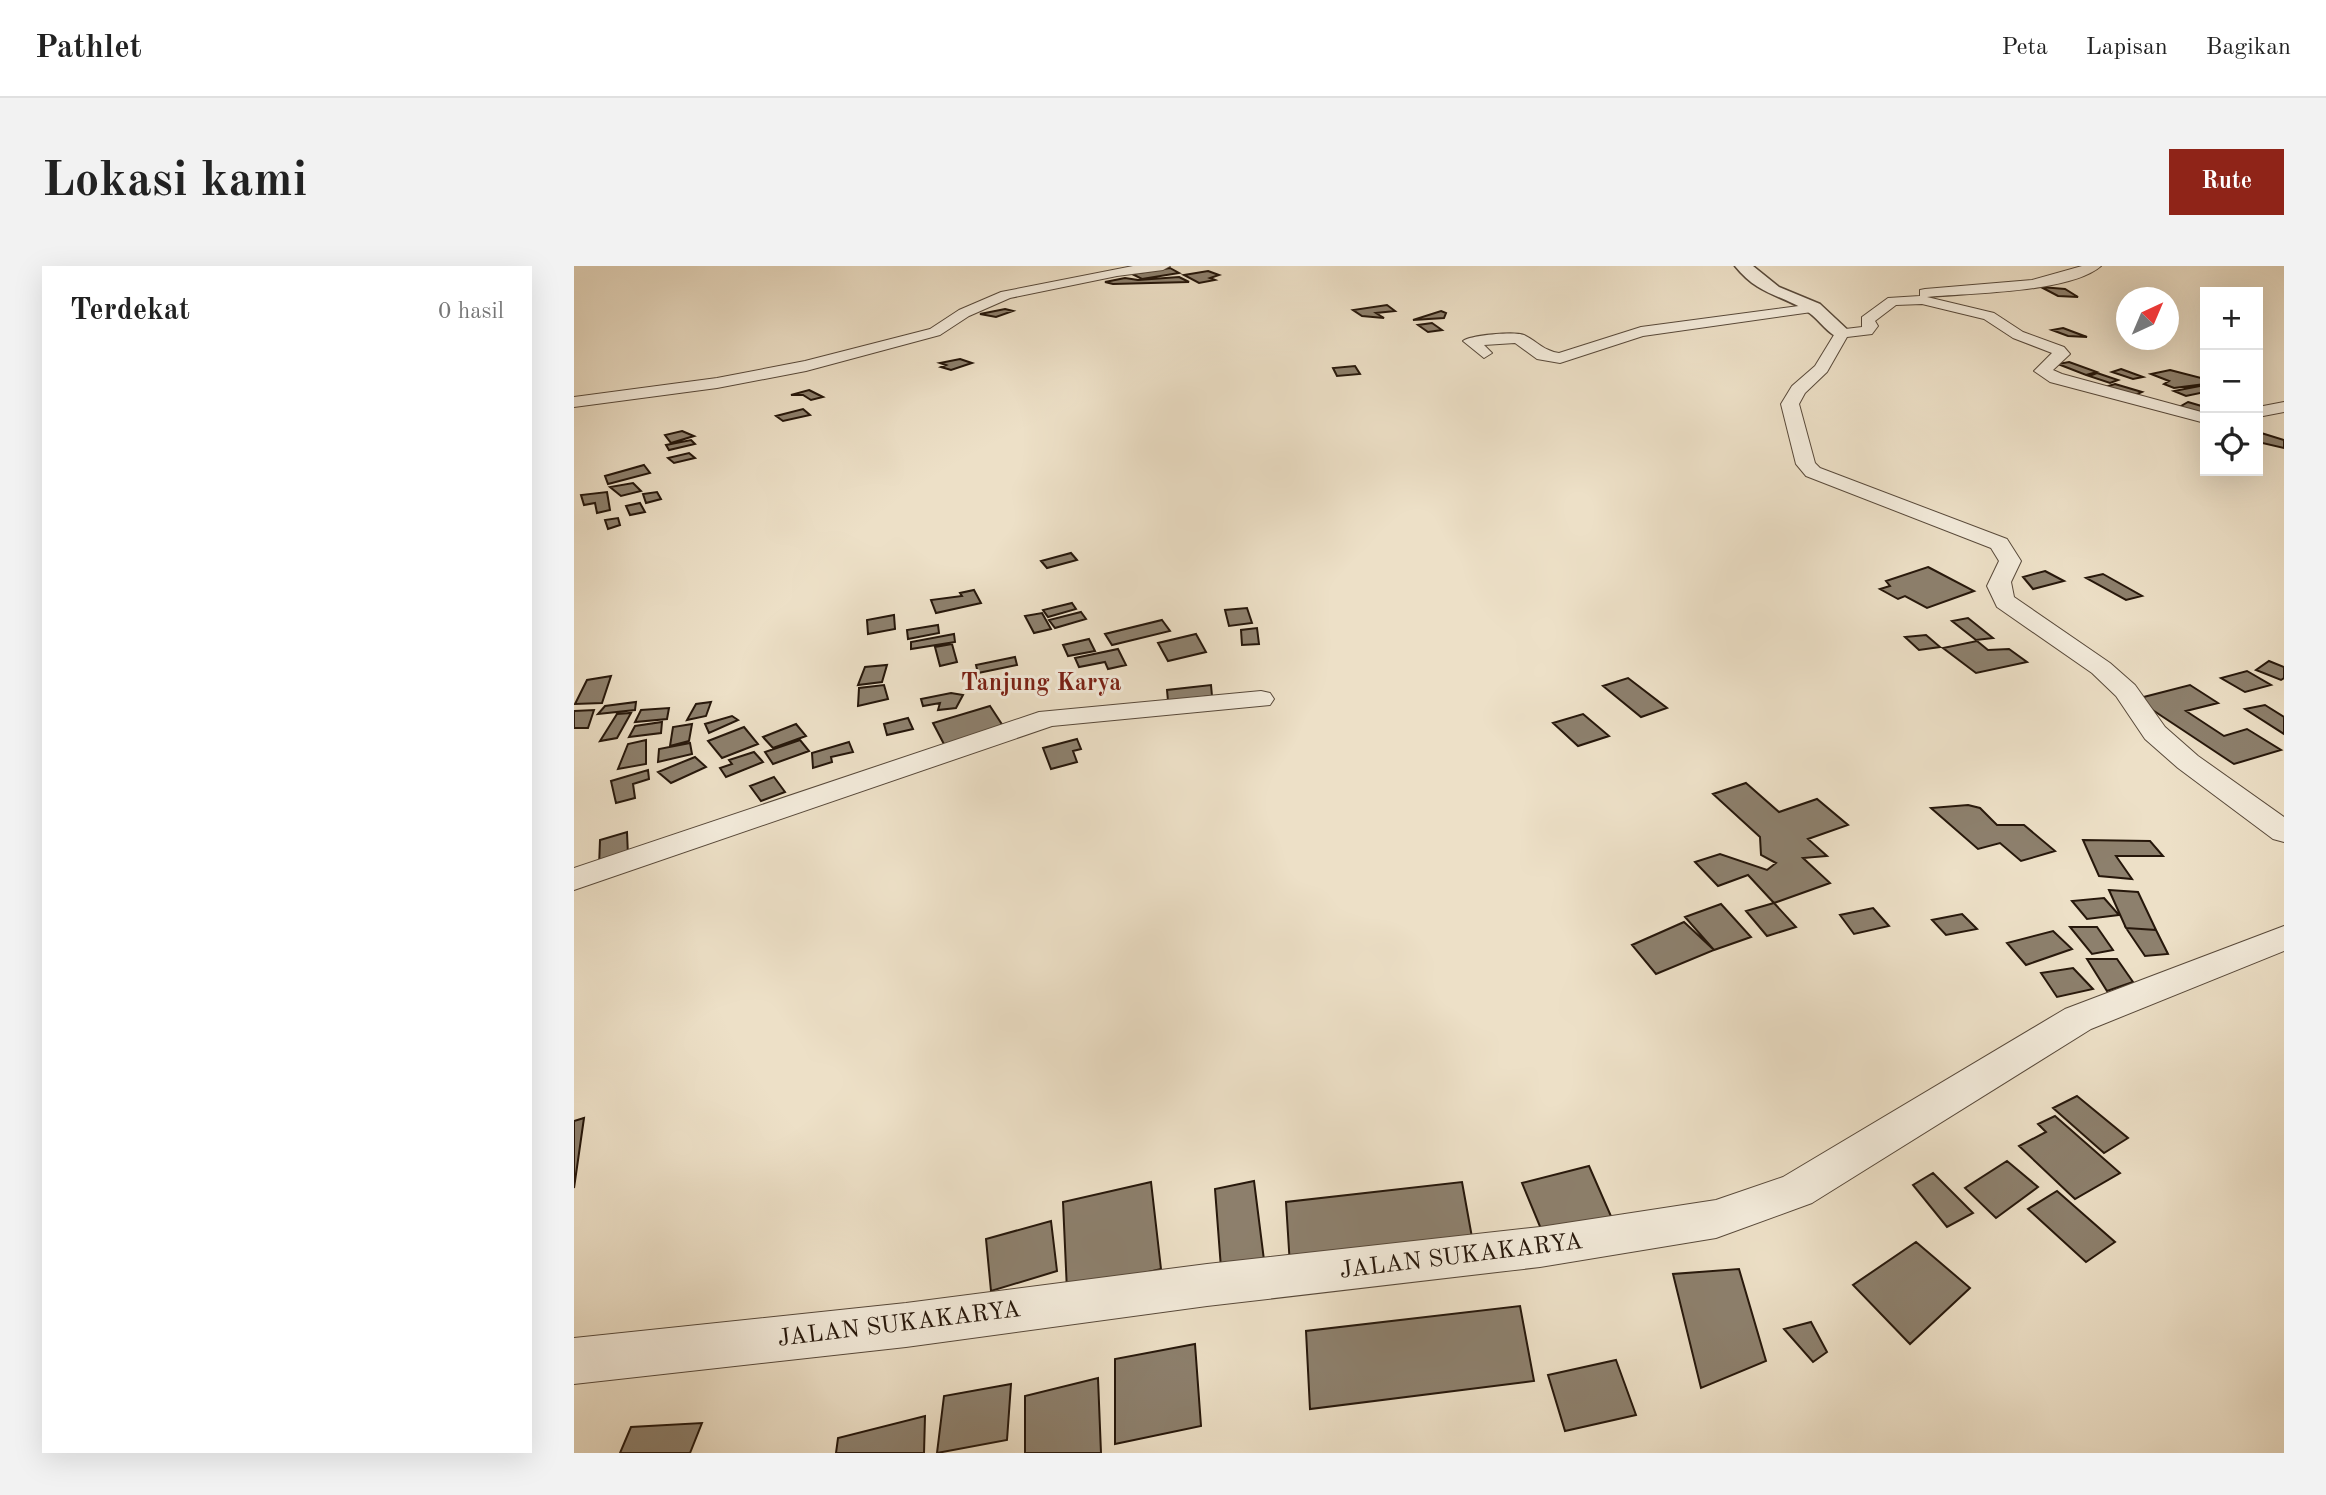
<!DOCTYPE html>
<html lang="id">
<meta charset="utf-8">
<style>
:root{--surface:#fff;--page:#f2f2f2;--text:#222;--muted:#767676;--line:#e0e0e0;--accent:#8f2418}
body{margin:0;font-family:"Old Standard TT",serif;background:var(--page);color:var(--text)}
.controls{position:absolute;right:21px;top:21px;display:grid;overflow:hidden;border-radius:0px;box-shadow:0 7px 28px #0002}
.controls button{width:63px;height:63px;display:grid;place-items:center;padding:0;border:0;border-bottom:2px solid var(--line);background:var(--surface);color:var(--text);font:35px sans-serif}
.compass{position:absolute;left:1542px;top:21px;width:63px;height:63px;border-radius:50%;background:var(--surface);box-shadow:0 7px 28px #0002;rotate:44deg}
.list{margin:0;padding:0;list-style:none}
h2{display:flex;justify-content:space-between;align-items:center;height:91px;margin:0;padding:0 28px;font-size:30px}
h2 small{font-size:23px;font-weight:400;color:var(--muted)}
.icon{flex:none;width:38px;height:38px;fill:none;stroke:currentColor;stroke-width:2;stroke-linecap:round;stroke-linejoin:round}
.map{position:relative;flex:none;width:1710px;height:1187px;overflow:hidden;border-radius:0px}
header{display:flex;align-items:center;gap:42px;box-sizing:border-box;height:98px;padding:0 35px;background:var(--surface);border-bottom:2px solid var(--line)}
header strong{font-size:33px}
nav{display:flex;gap:38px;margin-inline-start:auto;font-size:24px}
.intro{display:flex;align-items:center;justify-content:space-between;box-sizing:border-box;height:168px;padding:0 42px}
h1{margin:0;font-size:49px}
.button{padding:18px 32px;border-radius:0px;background:var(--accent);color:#fff;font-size:24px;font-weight:700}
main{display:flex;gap:42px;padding:0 42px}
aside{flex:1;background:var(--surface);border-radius:0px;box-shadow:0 7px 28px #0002}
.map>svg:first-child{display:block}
.building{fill:#8d806d;stroke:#26170b;stroke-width:2}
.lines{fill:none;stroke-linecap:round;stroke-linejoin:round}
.minor-casing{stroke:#58493a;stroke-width:2}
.tertiary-casing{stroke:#58493a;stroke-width:3}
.minor{fill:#f3ebdb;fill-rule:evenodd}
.tertiary{fill:#f3ebdb;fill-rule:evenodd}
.labels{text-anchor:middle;stroke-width:6;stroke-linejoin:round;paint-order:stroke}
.quarter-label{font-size:24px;font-weight:bold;fill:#7a1f14;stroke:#f3ebdb}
.near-street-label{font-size:24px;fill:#26170b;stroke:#f3ebdb}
</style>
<header>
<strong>Pathlet</strong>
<nav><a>Peta</a><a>Lapisan</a><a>Bagikan</a></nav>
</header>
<div class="intro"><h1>Lokasi kami</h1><a class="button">Rute</a></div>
<main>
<aside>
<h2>Terdekat<small>0 hasil</small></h2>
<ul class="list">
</ul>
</aside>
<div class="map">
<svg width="1710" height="1187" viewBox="0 0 1710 1187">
<rect width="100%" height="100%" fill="#ede0c7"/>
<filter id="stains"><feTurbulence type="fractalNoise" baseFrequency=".00286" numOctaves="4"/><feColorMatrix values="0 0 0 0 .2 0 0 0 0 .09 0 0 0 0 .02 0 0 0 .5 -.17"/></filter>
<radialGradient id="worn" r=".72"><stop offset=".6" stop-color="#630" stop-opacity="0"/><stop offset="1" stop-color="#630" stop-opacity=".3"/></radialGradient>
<!-- building -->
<path class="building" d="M596,2l9,5 -37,6 -10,-5z
M634,5l11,4 -9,3 5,2 -16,3 -15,-8z
M605,11l10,5 -76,2 -8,-2 20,-4 13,2z
M1467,21l24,2 13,8 -20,-1z
M813,39l8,6 -19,2 8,5 -22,-2 -9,-6z
M431,43l8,2 -17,6 -16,-3z
M867,45l5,2 -2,5 -31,2z
M858,57l10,7 -14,2 -10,-7z
M1489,62l24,9 -19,-1 -16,-6z
M386,93l12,4 -21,7 -10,-3 5,-2 -6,-2z
M1495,96l28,10 -11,3 -28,-11z
M781,100l5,8 -23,2 -4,-8z
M1547,103l22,8 -10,2 -21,-7z
M1596,104l35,9v5l-31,4 -10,-4 5,-3 -18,-7z
M1523,107l21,7 -8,3 -21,-7z
M1541,118l27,8 -9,4 -28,-9z
M1631,119v7l-19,4 -12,-5z
M235,124l14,7 -12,3 -8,-5h-12z
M1614,136l17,5v4l-7,4 -22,-6z
M229,143l7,6 -27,6 -7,-5z
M108,165l12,5 -23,7 -6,-8z
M1684,166l26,8v8l-26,-6z
M117,174l4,4 -26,6 -3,-5z
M115,187l6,5 -21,5 -6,-5z
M70,199l6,8 -42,11 -3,-8z
M59,217l8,8 -20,5 -11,-9z
M33,226l3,18 -13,3 -2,-10 -11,2 -3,-10z
M83,226l4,7 -15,4 -3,-9z
M66,237l5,9 -15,3 -4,-9z
M44,252l2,7 -12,4 -3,-9z
M497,287l6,7 -30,8 -6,-7z
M1354,301l46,24 -47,17 -22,-12 -7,3 -18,-10 10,-3 -4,-5z
M1471,305l19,10 -31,8 -10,-12z
M1529,308l39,22 -16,4 -40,-22z
M400,324l7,13 -45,10 -5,-13 31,-4 -2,-3z
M498,337l4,6 -28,8 -5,-7z
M673,342l5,15 -23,3 -4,-16z
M507,346l5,7 -31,9 -6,-8z
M468,347l9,16 -17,4 -9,-17z
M320,349l1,14 -27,5 -1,-14z
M1394,352l25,20 -17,2 -24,-19z
M588,354l8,11 -58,14 -7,-11z
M364,359l1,8 -31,6 -1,-9z
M683,362l2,16 -17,1 -1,-15z
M380,368l1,8 -44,7v-7z
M622,368l10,18 -38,9 -10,-18z
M1352,369l14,12 -21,3 -14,-13z
M515,373l6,12 -27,5 -5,-11z
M1403,375l11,9 21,-1 18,13 -51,11 -33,-25z
M378,378l5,18 -17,4 -5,-19z
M544,383l8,16 -18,4 -3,-7 -26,5 -4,-9z
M441,391l2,8 -39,8 -2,-8z
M1695,395l15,6v11l-3,2 -25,-10z
M313,399l-5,17 -24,3 7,-18z
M1673,405l24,14 -26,7 -24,-14z
M37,410l-9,27 -27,1 12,-24z
M1054,412l39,30 -26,9 -38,-31z
M310,419l4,14 -30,7 1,-18z
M637,419l1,11 -44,5 -1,-11z
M1616,419l28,18 -32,8 38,25 23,-7 34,21 -47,14 -98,-65z
M377,427l12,2 -7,13 -18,2 2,-7 -17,3 -2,-7z
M62,436l-1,8 -37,4 7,-8z
M137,436l-5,14 -19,4 9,-16z
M1691,439l19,12v17l-39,-25z
M416,440l15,23 -59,19 -13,-25z
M95,442l-2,11 -32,3 6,-12z
M20,444l-6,18h-14v-17z
M57,447l-14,25 -17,3 17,-27z
M1009,448l26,22 -31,10 -25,-23z
M158,450l6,4 -29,13 -4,-9z
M334,452l5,11 -26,6 -3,-11z
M88,456l-1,11 -32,4 6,-11z
M118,458l-3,17 -19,5 3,-19z
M222,458l10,12 -33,12 -10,-11z
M170,461l14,17 -36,14 -14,-17z
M503,473l4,10 -8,2 4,11 -26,7 -8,-21z
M72,474v24l-28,5 10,-25z
M226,474l9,11 -36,13 -8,-12z
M275,476l4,10 -22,5 1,5 -19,6 -1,-15z
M116,477l2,11 -34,8 1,-13z
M180,486l9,10 -37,15 -6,-9 12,-4 -3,-4z
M121,491l11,10 -35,16 -13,-11z
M74,504l1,9 -16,5 2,14 -19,5 -5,-22z
M200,511l11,15 -24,9 -11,-15z
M1172,517l33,29 38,-13 31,26 -40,14 19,17 -24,2 27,25 -56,20 -26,-28 -30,11 -23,-24 25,-8 47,16 9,-7 -15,-8 -1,-18 -47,-43z
M1394,539l12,3 17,17h27l31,26 -34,10 -21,-18 -22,6 -47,-41z
M53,566l1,24 -29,11 1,-27z
M1509,574l67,1 13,15h-47l16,23 -33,-3z
M1535,624l29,2 18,38 -30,-2z
M1530,632l15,17 -32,4 -15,-18z
M1200,637l22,24 -29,9 -21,-25z
M1147,638l30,33 -37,13 -29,-33z
M1299,642l16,18 -35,8 -14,-19z
M1388,648l15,15 -31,6 -14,-15z
M1110,656l30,28 -58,24 -24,-29z
M1496,661h27l16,23 -21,4z
M1552,662l30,2 12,24 -23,2z
M1479,665l19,18 -46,16 -19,-22z
M1513,693h30l16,23 -26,9z
M1499,702l20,21 -36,8 -16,-24z
M1503,830l51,42 -24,15 -51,-45z
M1481,850l65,57 -45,26 -56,-53 27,-14 -8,-8z
M10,852l-10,70v-67z
M1433,895l31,26 -42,31 -31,-30z
M1015,900l25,57 -68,18 -24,-58z
M1359,907l40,40 -26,14 -34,-42z
M680,915l10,79 -43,8 -6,-79z
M577,916l10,87 -94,22 -4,-89z
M888,916l11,61 -183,23 -4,-64z
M1483,925l58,51 -29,20 -58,-53z
M477,955l6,50 -66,20 -5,-52z
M1342,976l54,46 -60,56 -57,-59z
M1165,1003l27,92 -65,27 -28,-114z
M946,1040l14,75 -224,28 -4,-78z
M1237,1056l16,30 -14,10 -29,-33z
M621,1078l6,82 -86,18v-85z
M1042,1094l20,55 -71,16 -17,-56z
M524,1112l3,75h-76v-57z
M437,1118l-4,56 -70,13 7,-57z
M351,1150l-1,37h-88l2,-15z
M128,1157l-12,30h-70l11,-26z"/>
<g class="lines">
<!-- minor casing -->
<g class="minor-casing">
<path id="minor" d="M559,0h37l-7,4 -46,6 -107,22 -41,18 -29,19 -134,36 -89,17 -143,19v-10l143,-19 88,-17 125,-32 29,-19 42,-18z
M1508,0h19c-31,27 -132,27 -174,31l67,16 29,19 41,15 6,7 -17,16 9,4 143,39v10l-155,-41 -16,-11 18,-18 -39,-15 -29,-19 -62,-15 -26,1 -21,16 3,5 -6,8 -25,3 -20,35 -22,21 -6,11 16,59 5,5 187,71 14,22 -10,21 3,15 96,66 25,22 30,42 33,29 86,61v25l-11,-3 -95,-71 -33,-29 -29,-43 -24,-23 -95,-66 -10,-21 12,-25 -8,-13 -185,-72 -10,-12 -15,-60 11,-18 23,-20 22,-36 25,-3v-10l26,-19 32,-2v-6l5,-1 107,-9z
M1240,38l7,4 -2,3 -176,25 -83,27 -23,-4 -22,-16 -31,2 8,8 -8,5 -21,-17c7,-6 52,-10 61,-6 14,7 20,16 35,18l82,-26z
M1710,136v10l-26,5v-10z
M687,425l9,2 4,6 -4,6 -218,21 -478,164v-22l465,-156z
M1710,660v25l-193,78 -279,174 -96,35 -176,29 -333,39 -301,41 -332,37v-46l332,-35 301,-39 333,-37 176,-27 67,-23 282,-168z"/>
</g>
<!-- tertiary casing -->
<g class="tertiary-casing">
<path id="tertiary" d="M1161,0h18l26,21 41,17 31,29 -9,6c-14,-4 -22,-19 -34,-27 -27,-18 -49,-16 -73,-46z"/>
</g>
<!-- minor -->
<use href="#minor" class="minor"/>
<!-- tertiary -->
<use href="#tertiary" class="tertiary"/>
</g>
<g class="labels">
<!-- quarter labels -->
<g class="quarter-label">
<text x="467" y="424">Tanjung Karya</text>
</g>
<!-- near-street labels -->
<g class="near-street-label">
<text transform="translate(887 989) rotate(-7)" y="8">JALAN SUKAKARYA</text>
<text transform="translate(325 1057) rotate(-7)" y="8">JALAN SUKAKARYA</text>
</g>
</g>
<rect width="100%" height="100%" filter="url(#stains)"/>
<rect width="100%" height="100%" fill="url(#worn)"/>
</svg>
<div class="controls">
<button>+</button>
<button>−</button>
<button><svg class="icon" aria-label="locate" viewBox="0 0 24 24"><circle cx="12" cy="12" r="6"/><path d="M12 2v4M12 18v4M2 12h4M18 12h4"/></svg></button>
</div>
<svg class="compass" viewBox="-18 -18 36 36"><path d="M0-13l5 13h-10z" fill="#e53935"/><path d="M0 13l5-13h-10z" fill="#767676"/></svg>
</div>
</main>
